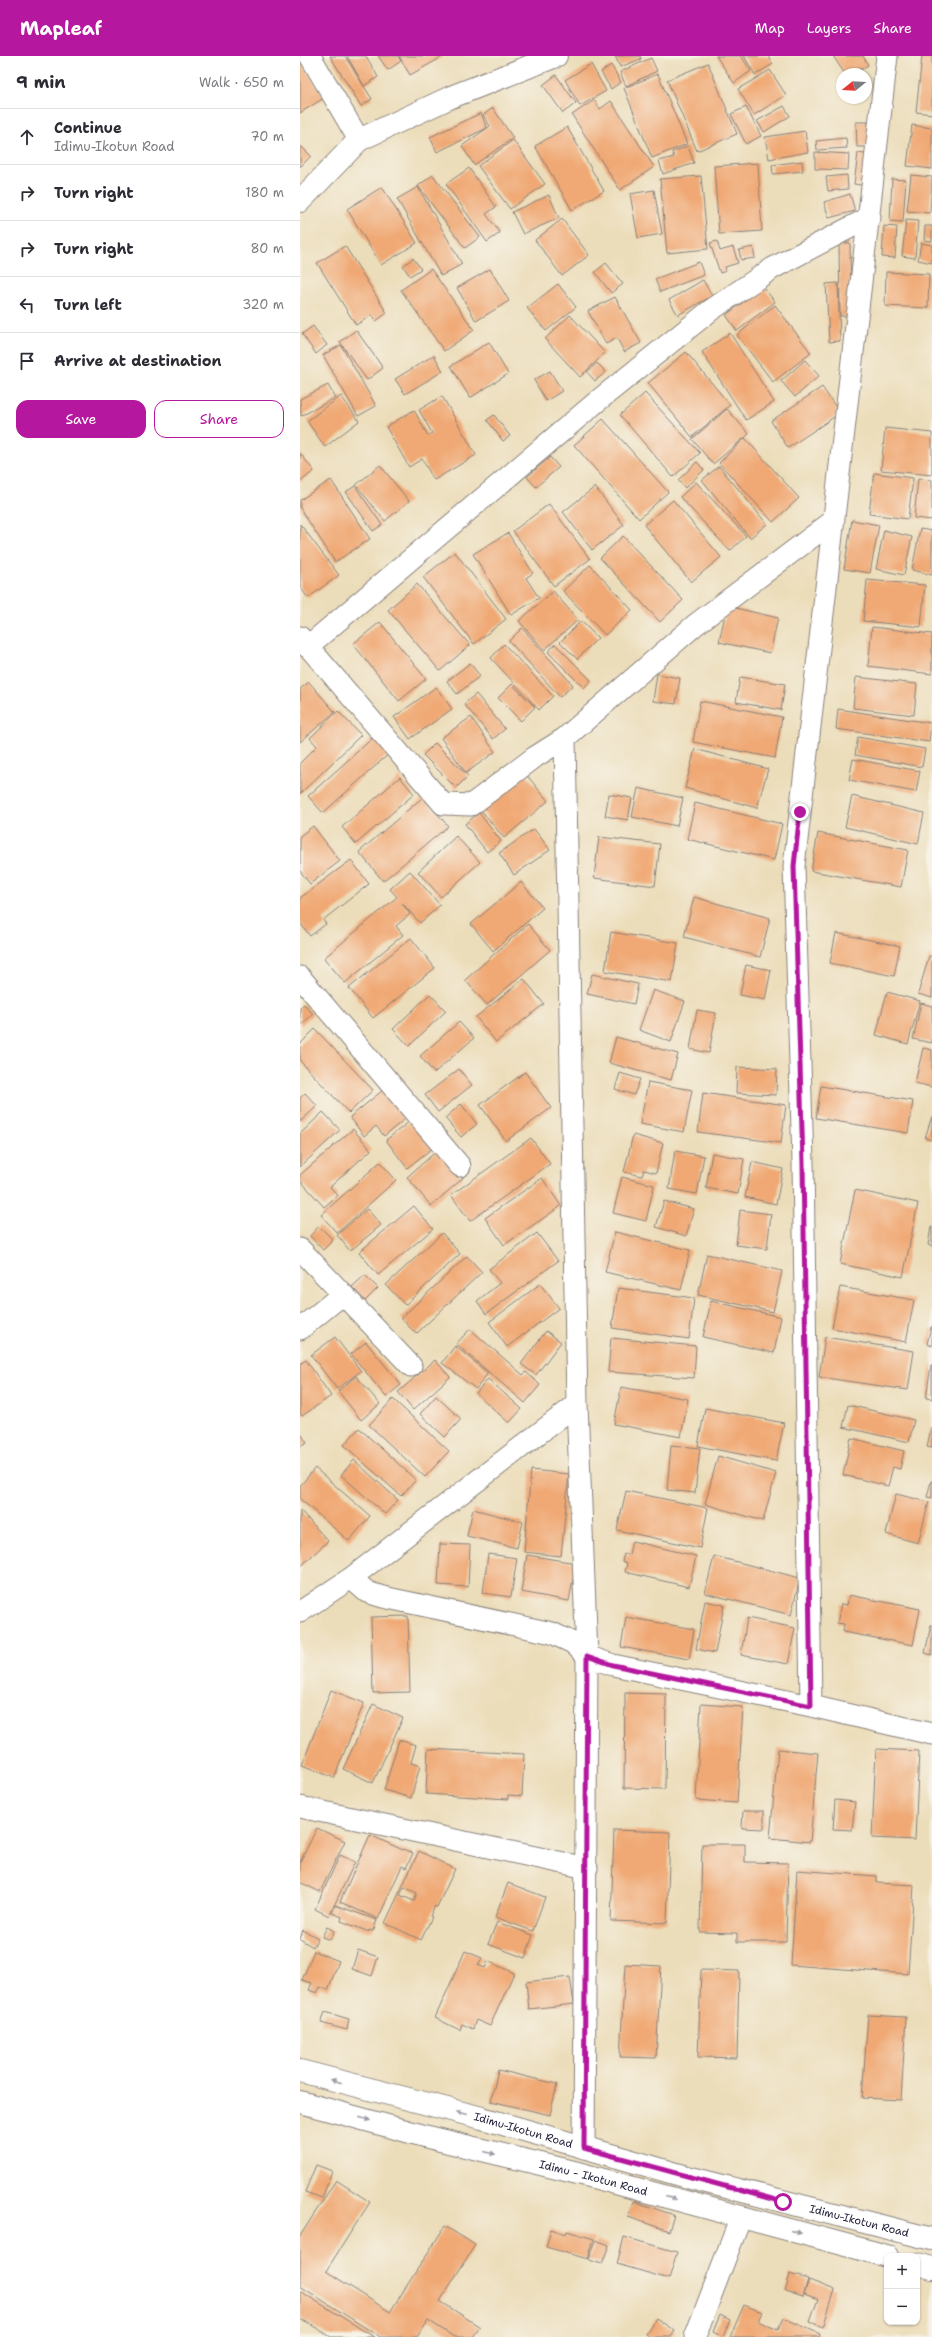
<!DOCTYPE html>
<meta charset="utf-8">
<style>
:root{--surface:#fff;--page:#f2f2f3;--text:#2b2b33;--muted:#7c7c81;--line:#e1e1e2;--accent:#b5179e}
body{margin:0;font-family:"Shantell Sans",sans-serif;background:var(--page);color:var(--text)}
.controls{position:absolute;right:12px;bottom:12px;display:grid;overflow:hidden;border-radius:8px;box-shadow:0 1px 3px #0004}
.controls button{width:36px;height:36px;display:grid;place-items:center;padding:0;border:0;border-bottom:1px solid var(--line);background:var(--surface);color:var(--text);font:20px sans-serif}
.compass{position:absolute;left:536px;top:12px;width:36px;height:36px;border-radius:50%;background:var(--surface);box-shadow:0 1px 3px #0004;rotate:252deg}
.stop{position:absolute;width:12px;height:12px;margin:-9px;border:3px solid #b5179e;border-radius:50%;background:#fff}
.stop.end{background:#b5179e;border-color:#fff;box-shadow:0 1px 4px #0008}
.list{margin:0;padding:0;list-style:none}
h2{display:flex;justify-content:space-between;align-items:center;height:52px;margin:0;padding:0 16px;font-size:17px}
h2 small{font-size:13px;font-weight:400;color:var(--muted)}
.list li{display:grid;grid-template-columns:26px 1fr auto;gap:12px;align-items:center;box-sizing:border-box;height:56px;padding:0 16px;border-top:1px solid var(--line)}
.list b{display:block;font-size:15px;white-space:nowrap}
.list p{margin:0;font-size:13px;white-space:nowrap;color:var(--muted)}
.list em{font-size:13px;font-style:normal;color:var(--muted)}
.actions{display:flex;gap:8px;padding:12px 16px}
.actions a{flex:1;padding:9px 0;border:1px solid var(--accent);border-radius:12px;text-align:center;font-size:14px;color:var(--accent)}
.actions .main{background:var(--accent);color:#fff}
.icon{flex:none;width:22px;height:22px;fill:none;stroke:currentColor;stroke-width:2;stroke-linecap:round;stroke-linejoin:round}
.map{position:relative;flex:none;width:632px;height:2281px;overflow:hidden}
header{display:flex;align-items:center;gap:24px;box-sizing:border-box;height:56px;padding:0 20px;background:var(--accent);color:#fff}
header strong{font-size:19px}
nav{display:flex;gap:22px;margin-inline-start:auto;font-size:14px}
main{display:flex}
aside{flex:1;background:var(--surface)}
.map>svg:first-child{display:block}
.building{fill:#f0a974;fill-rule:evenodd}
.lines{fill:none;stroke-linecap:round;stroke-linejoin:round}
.street-casing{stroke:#87807a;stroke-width:23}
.secondary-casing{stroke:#87807a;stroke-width:24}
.primary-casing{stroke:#87807a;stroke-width:24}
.street{stroke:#fff;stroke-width:21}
.secondary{stroke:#fff;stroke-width:22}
.primary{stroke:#fff;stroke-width:22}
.oneway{fill:#9c9ca7}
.route{stroke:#b5179e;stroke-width:5}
.labels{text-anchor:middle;stroke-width:4;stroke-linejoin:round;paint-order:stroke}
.street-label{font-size:11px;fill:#22223b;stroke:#f7f3e8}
</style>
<header>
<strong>Mapleaf</strong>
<nav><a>Map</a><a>Layers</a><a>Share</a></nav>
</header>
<main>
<aside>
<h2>9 min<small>Walk · 650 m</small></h2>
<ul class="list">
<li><svg class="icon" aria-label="ahead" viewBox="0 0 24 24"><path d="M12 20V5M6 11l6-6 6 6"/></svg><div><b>Continue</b><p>Idimu-Ikotun Road</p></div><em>70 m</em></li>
<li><svg class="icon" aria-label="right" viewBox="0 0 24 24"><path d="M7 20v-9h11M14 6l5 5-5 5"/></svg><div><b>Turn right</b></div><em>180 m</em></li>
<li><svg class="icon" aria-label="right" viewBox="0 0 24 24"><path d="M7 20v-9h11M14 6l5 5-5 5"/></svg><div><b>Turn right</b></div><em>80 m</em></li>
<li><svg class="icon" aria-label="left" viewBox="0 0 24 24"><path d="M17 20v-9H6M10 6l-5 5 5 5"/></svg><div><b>Turn left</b></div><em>320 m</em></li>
<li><svg class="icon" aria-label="arrive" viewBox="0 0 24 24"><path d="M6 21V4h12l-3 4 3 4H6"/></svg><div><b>Arrive at destination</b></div></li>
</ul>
<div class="actions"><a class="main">Save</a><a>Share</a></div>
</aside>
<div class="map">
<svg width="632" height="2281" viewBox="0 0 632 2281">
<rect width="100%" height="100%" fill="#f7f3e8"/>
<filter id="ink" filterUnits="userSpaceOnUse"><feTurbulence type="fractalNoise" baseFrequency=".025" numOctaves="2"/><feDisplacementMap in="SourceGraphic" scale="8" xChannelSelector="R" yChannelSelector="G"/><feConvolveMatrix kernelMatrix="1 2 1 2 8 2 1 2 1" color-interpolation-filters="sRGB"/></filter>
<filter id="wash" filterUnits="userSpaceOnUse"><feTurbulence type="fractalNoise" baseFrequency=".012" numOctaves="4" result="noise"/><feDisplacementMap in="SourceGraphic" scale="16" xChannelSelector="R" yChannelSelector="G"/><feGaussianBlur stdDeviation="0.9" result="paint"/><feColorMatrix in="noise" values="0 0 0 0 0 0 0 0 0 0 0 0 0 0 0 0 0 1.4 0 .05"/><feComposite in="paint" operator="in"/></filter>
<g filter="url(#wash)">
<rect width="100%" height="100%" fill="#ecddba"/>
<g id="blocks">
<!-- building -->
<path class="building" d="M30,0h15l27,43 -11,7z
M47,0h19l12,21 -14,9z
M78,0h20l3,5 -13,9z
M99,0h45l-34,19z
M315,0h25l1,3 -21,8z
M416,0h25l10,15 -17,12z
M444,0h24l5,8 -18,11z
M533,0h30l5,9 -15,9h-8z
M622,0h10v58l-16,-2z
M351,2l6,13 -31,15 -6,-14z
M0,4l24,38 -24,15z
M408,7l29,71 -40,17 -30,-71z
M291,8l15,27 -26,15 -15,-26z
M311,9l10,17 -10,7 -10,-17z
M470,14l16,25 -32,20 -16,-26z
M358,18l29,70 -35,14 -28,-70z
M256,19l20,28 -13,10 -20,-28z
M294,44l6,9 11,-8 43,66 -34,23 -48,-75z
M484,50l6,10 -26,16 -7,-11z
M446,51l15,29 -15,8 -15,-30z
M193,52l20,30 -39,27 -12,-19 28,-20 -7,-11z
M181,57l6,15 -50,24 -7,-15z
M556,66h12l1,25h-12z
M612,69l20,3v41l-25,-3z
M267,71l37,64 -32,19 -37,-64z
M505,75l3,21 -39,7 -4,-22z
M546,82l1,10 -30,2 -1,-9z
M213,84l32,44 -35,25 -32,-43z
M0,89l11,11 -11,11z
M388,90l6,17 -31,11 -4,-13 15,-4 -2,-5z
M515,96l34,2 -1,16 -33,-1z
M558,97l14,2 -4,31 -14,-2z
M502,105l1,10 -30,3 -1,-9z
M458,107l4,68 -43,3 -5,-68z
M169,112l27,39 -10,7 14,19 -13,9 -41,-58z
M133,119l47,62 -15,11 -47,-62z
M547,119l1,14 -20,2 -2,-14z
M611,119l21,2 -2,36 -23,-2z
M401,120l7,73 -41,4 -7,-74z
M592,123l14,1 -3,42 -13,-1z
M82,131l35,56 -36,22 -34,-56z
M118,131l44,77 -21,12 -44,-77z
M354,134l8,44 -24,4 -8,-44z
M550,138l5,17 -26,7 -5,-16z
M249,139l10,23 -36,16 -11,-22z
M262,163l27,36 -27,21 -27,-36z
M606,164l12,1 -3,37 -13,-2z
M584,170l13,1 -2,31 -13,-1z
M625,170h7v15l-8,-1z
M417,185l3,10 13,-4 5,16 -13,4 1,4 -6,2 -10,-30z
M539,187h11l1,73h-11z
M621,187l11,2v18l-14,-3z
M45,190l42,67 -11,8 -4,-6 -16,10 -39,-62z
M453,191l2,11 -14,2 -2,-10z
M113,202l8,11 -11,7 -7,-10z
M399,206l5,13 -44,17 -5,-13z
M306,207l17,21 -12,9 -16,-21z
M131,213l43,61 -30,21 -43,-61z
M190,213l19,32 -33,20 -19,-33z
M586,216l43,2 -1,34 -43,-2z
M403,224l9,16 -34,19 -9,-15z
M538,227l2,58 -11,1 -3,-58z
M258,228l18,23 -30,24 -19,-23z
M463,231l12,15 -38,29 -11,-16z
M315,241l26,46 -17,9 -7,-14 -11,6 -18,-33z
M475,249l36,48 -38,29 -36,-47z
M270,259l35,38 -25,24 -35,-38z
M13,270l14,19 -11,9 -14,-20z
M56,274l27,38 -16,12 -27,-38z
M430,277l44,69 -28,18 -44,-68z
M189,286l19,32 -38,24 -19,-32z
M41,289l35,61 -18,10 -35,-61z
M386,296l44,53 -38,32 -44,-54z
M134,299l9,16 -38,23 -10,-15z
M505,304l14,16 -24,21 -14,-16z
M297,307l9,9 -11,9 -8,-9z
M250,315l12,20 -16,10 -12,-21z
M28,329l7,13 -34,18 -1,-17z
M522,331l18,26 -52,35 -17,-27z
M345,337l55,60 -27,24 -53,-62z
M41,340l18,25 -34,26 -18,-26z
M142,340l34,59 -42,25 -12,-21 -13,8 -23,-40 28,-17 14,26 4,-3 -13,-23z
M427,353l22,25 -36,30 -21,-25z
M194,359l16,21 -7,5 -16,-21z
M303,363l65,73 -29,27 -65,-74z
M585,372l47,5v42l-51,-5z
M445,382l54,60 -26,24 -54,-59z
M0,397l14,18 -14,11z
M250,401l9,10 -23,20 -9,-10z
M397,406l7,8 -19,18 -7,-8z
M80,409l29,36 -24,20 -29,-36z
M419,410l48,58 -17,14 -48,-58z
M574,417l39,5 -5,41 -39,-5z
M618,423l14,1v40l-18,-2z
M31,424l39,59 -35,23 -35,-54v-8z
M396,426l50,54 -16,15 -50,-54z
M55,430l27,39 -9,6 -27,-39z
M295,431l29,38 -32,25 -29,-38z
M373,444l48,57 -30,25 -47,-57z
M249,448l41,55 -36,27 -41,-55z
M552,464l27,5 -9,48 -26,-4z
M0,468l39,51 -31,23 -8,-11z
M620,473l12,2v44l-20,-5z
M584,474l28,7 -8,38 -28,-6z
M208,477l25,40 -7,5 13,20 -28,17 -38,-61z
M323,480l60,64 -23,22 -60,-64z
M155,496l51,67 -32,25 -51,-67z
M290,509l42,45 -27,25 -42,-44z
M567,524l58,5 -4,42 -58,-6z
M117,528l53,61 -30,26 -52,-61z
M253,535l25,29 -34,30 -25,-29z
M427,550l51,12 -8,35 -51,-11z
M281,565l17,17 -21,21 -17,-17z
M80,566l46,57 -27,22 -46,-57z
M572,571l60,7v40l-64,-8z
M222,572l51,57 -13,12 -51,-56z
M204,588l49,52 -14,14 -48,-52z
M255,588l36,36 -7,8 -36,-36z
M170,607l10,13 -23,18 -10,-13z
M357,618l23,4 -4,26 -23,-3z
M440,621l45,7 -4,26 -45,-8z
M556,621l61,7 -3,31 -61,-7z
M9,626l26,30 -35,30v-53z
M212,628l23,23 -14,14 -23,-23z
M136,631l16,22 -42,30 -16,-22z
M176,638l29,35 -12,10 -29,-35z
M400,645l82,16 -7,41 -82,-16z
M538,653l93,14 -2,19 -93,-13z
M38,655l23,24 -61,59v-31l17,-17 -7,-8z
M171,661l24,35 -29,21 -25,-35z
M76,679l15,17 -68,61 -15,-17z
M558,681l67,12 -3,18 -67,-12z
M135,687l33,33 -12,12 -33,-33z
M395,693l73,20 -11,39 -72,-20z
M553,703l67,12 -4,21 -67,-12z
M225,717l23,28 -44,37 -23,-28z
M100,721l14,17 -58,50 -14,-17z
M338,732l45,10 -6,28 -45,-9z
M309,738l23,4 -4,22 -23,-4z
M552,740l72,17 -6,31 -73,-17z
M123,741l25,29 -65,55 -24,-29z
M395,747l87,21 -8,36 -87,-21z
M179,757l22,28 -14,11 -22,-28z
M13,770l27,35 -30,23 -10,-13v-35z
M234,773l16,21 -36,25 -15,-22z
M518,777l90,17 -7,37 -90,-16z
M156,780l24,26 -39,35 -23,-25z
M299,781l61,7 -5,42 -61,-8z
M51,804l18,24 -46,36 3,4 -16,12 -10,-13v-25z
M110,815l30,34 -20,18 -18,-20 8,11 -14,12 7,9 -58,48 -21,-25 73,-61 -7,-8z
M221,826l22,26 -50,43 -22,-27z
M394,841l76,21 -10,39 -76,-20z
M228,868l22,26 -63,55 -22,-25z
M311,876l67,11 -6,39 -67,-11z
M536,877l64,13 -6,30 -64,-13z
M111,882l24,30 -62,50 -24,-30z
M629,900h3v42l-14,-4z
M446,909l25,5 -6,30 -25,-5z
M292,918l46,10 -4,20 -47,-10z
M224,923l20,25 -48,38 -20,-25z
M353,934l32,11 -14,41 -32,-12z
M587,936l33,9 -12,43 -32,-9z
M130,938l16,17 -37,35 -16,-17z
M621,947l11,3v37l-19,-4z
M4,948l9,10 -13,12v-18z
M397,954l19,3 -7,40 -19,-4z
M159,966l15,16 -40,35 -14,-17z
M15,973l58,61 -24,23 -49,-52v-17z
M316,981l62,17 -7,26 -62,-17z
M623,992l9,2v37l-17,-4z
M437,1011l40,2 -1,26 -40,-2z
M159,1013l13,16 -34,27 -13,-17z
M225,1016l26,36 -45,33 -26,-36z
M320,1017l20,6 -6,16 -19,-6z
M348,1026l44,8 -8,42 -44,-8z
M521,1030l92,15 -5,32 -92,-15z
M83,1034l23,28 -22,18 -8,-10 -12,10 -14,-19z
M5,1037l12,13 -17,16v-24z
M403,1037l83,12 -5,38 -83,-11z
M161,1048l16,20 -16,13 -16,-19z
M23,1056l17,18 -40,37v-33z
M632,1060v24l-7,-2z
M114,1062l21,28 -28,22 -21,-28z
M53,1073l18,21 -41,37 8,8 -14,12 -24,-27v-5z
M333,1079l30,8 -7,30 -12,-3 -2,6 -18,-4z
M231,1082l19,26 -80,57 -19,-26z
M139,1093l24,29 -32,28 -24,-29z
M375,1095l29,5 -7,38 -28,-5z
M412,1097l32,6 -6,35 -32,-6z
M80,1106l16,18 -59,53 -16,-18z
M452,1106l31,7 -7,35 -31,-7z
M322,1121l32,8 -8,36 -33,-8z
M242,1122l19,28 -57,39 -19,-27z
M555,1134l63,13 -15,74 -63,-13z
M364,1145l30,8 -8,27 -30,-9z
M114,1150l19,23 -55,46 -19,-23z
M67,1153l14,16 -31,26 -13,-16z
M440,1154l31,4 -4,35 -31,-4z
M19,1170l14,14 -10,10 -13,-14z
M631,1171h1v19l-4,-1z
M315,1176l75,18 -9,40 -76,-18z
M142,1177l18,21 -55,51 -19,-20z
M237,1177l21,28 -72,53 -9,-13 23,-18 -11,-14z
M407,1198l75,17 -9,41 -75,-17z
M167,1200l15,16 -66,62 -15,-16z
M65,1219l13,13 -13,13 -13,-14z
M240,1228l19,24 -52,39 -18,-25z
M540,1231l74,13 -8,42 -74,-14z
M318,1232l76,10 -5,41 -77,-11z
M411,1245l70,16 -7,36 -71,-16z
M631,1271h1v19l-5,-2z
M170,1273l53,46 3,-3 14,13 -15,18 -69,-59z
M246,1275l15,11 -25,33 -15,-11z
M35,1281l26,34 -24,18 -26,-34z
M525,1281l89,14 -6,39 -89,-13z
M311,1282l85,8 -2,32 -86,-6z
M66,1286l35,43 -15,12 -35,-43z
M155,1290l33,27 -12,16 -34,-26z
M6,1304l25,36 -29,20 -2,-3v-49z
M135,1304l15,17 -37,33 -15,-18z
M631,1309h1v34l-6,-1z
M56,1320l24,28 -19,16 -23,-29z
M188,1323l34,30 -13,14 -33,-30z
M321,1331l67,12 -7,38 -67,-13z
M136,1340l25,23 -16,18 -25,-23z
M93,1343l56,52 -24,26 -56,-52z
M548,1349l66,15 -5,22 -66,-15z
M405,1352l79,15 -8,38 -78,-15z
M631,1371h1v21l-5,-1z
M59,1372l57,52 -15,16 -57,-51z
M0,1376l7,11 -7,4z
M551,1382l53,13 -4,18 -7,-2 -5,19 -45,-11z
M371,1389l29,3 -5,45 -28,-3z
M418,1400l58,17 -13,48 -58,-17z
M54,1404l44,40 -13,14 -44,-39z
M15,1412l55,48 -21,25 -49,-42v-13z
M231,1414l38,4 -8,82 -37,-4z
M631,1425h1v17l-5,-1z
M326,1435l82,17 -8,40 -83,-18z
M596,1438l33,8 -11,41 -32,-9z
M173,1453l50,13 -6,26 -50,-12z
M0,1454l28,31 -28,26z
M332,1485l64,15 -7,31 -64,-15 2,-9 -5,-2 2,-7 5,1z
M140,1488l30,1 -2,42 -30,-2z
M188,1498l29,4 -6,39 -28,-4z
M227,1499l49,8 -7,38 -48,-9z
M414,1500l86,22 -9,37 -86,-22z
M549,1539l71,14 -7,36 -70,-13 1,-8 -7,-1 4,-19 6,1z
M405,1545l19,4 -9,48 -19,-4z
M108,1560l2,76 -37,1 -2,-76z
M326,1561l68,12 -5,30 -68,-12z
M447,1562l48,10 -7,36 -47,-9z
M631,1569h1v30l-7,-2z
M31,1634l33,13 -30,75 -32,-13z
M325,1637l41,1 -1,95 -41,-1z
M73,1648l30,14 -30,65 -30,-14z
M401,1648l42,3 -6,96 -41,-3z
M99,1684l17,5 -5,18 9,3 -9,32 -27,-8z
M128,1693l96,5 -2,42 -14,-1v4l-82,-5z
M478,1693l40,4 -8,89 -40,-4z
M576,1693l43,2 -4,89 -43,-2z
M535,1744l20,2 -3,28 -19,-1z
M443,1755h21v18l-22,-1z
M17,1772l28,13 -25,51 -20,-10v-20z
M314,1774l56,2 -3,91 -56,-2z
M70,1779l33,15 1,-1 9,4 -7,15 -4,-2 -24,53 -38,-17z
M402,1788h43v18l43,1 -2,79h-49v-9l-37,-1z
M119,1795l36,18 -18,38 -2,-1 -5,10 2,1 -11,23 -36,-17zM104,1831l13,6 -3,8 -14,-6z
M40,1799l15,7 -26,54 -14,-7z
M497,1814l80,6v7l37,2 -6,89 -117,-9z
M208,1827l37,14 -12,34 -38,-14z
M35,1849l42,15 -4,11 -4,-1v2l-28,-11 1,-4 -10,-4z
M197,1866l36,13 -8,23 -37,-14z
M27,1871l7,4 -4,9 -8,-3z
M3,1874l15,8 -5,9 -13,-8z
M58,1894l20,7 -6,19 -20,-7z
M14,1895l25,10 -11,29 -8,-3 -3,6 -8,-3 3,-7 -10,-3z
M165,1895l17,7 -4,7 7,3 3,-7 26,12 -24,53 -14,-6 -3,9 -11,-5 -2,6 -25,-12z
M325,1908l36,2 -5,92 -36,-1z
M401,1914l38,1 -2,87 -39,-1z
M270,1921l4,27 -45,5 -3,-27z
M25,1956l24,7 -2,11 -26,-7z
M568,1959l38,2 -5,83 -39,-2z
M198,2014l59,14 -7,31 -59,-14z
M16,2109l16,6 -10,27 -17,-6z
M36,2124l34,22 -44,69 64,41 55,-86 30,19 -35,56 40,26 -7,10h-19l-26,-17 -11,17h-37l-80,-51v-50z
M333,2145l41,14 -5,16 -41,-14z
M251,2173l15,5 1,-3 27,8 -6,20 -42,-12z
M324,2181l53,15 -8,27 -52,-15z
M296,2184l13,5 -7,19 -13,-4z
M490,2218l18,5 -5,18 -18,-6z
M509,2224l26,10 -12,37 -13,-5 8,-23 -14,-5z
M0,2235l74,46h-43l-31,-19z
M444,2249l18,7 -4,9 20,9 6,-12 36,16 -1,3h-89z
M420,2259l10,5 -7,17 -10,-5z
M356,2262l19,13 -4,6h-21l-4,-3z"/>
</g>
</g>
<g filter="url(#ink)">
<use href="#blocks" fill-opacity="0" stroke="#87807a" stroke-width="1"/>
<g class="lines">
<!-- street casing -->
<g class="street-casing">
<path id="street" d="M10,0l49,84
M0,581l143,167 28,1 64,-48 30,-19
M7,591l293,-248 111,-89 62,-42 97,-51
M0,921l160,189
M0,1193l111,117
M0,1273l43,-35
M51,1522l16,14 16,5 169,36 21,10 14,13 26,9 198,41 121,28
M0,1556l51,-34 226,-174
M511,1650l-8,-544 -9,-296 93,-810
M0,1751l287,61
M284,2092l3,-492 -10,-252 -12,-666 130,-113 138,-104
M395,2281l46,-120"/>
</g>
<!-- secondary casing -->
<g class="secondary-casing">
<path id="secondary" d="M0,145l59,-61 92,-43 105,-41"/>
</g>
<!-- primary casing -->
<g class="primary-casing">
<g id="primary">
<path id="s1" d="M0,2015l182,47 209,60 241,61"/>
<path id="s2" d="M0,2046l128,35 150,36 309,83"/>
<path d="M617,2208l15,4"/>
</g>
</g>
<!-- street -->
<use href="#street" class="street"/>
<!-- secondary -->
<use href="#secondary" class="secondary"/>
<!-- primary -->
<use href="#primary" class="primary"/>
</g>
<!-- one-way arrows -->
<defs><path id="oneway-solid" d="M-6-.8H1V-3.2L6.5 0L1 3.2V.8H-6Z"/></defs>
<g class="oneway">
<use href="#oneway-solid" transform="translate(36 2025) rotate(-164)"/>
<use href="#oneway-solid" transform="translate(162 2057) rotate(-166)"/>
<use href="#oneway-solid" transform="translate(65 2063) rotate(16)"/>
<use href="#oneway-solid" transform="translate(190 2097) rotate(14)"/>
<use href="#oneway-solid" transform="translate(371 2142) rotate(15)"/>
<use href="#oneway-solid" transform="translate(496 2176) rotate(15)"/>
</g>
</g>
<g class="lines" filter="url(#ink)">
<!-- route -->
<path class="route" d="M483,2146l-199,-54 3,-492 26,9 198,41 -8,-544 -9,-296 6,-54"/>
</g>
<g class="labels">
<!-- street labels -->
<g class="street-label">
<text dy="4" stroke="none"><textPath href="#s1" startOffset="231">Idimu-Ikotun Road</textPath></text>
<text dy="4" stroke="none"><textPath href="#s2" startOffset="303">Idimu - Ikotun Road</textPath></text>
<text dy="4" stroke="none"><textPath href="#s1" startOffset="579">Idimu-Ikotun Road</textPath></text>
</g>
</g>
</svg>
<div class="controls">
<button>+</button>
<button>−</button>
</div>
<svg class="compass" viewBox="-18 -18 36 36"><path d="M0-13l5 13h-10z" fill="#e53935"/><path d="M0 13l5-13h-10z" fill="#7c7c81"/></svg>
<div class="stop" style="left:483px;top:2146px"></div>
<div class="stop end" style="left:500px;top:756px"></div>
</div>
</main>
